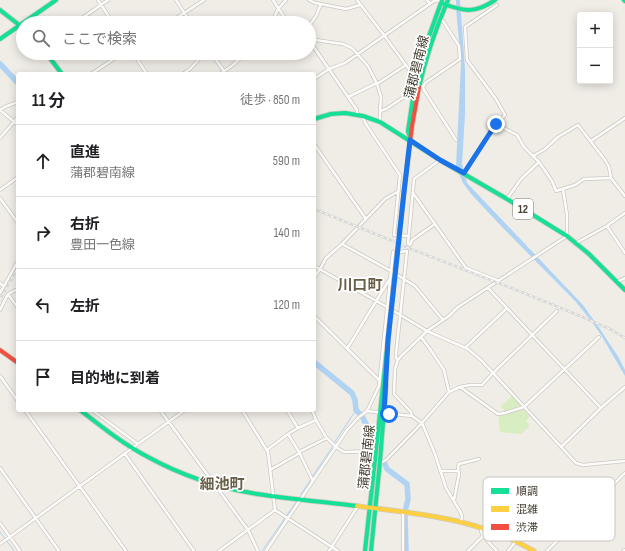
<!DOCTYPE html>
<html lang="ja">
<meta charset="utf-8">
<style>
:root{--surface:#fff;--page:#f2f2f2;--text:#202124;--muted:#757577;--line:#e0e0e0}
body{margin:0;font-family:"Sofia Sans Condensed","Noto Sans JP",sans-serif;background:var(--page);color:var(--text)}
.controls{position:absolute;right:12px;top:12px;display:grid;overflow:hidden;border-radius:4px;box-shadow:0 2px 10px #0003}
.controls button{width:36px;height:36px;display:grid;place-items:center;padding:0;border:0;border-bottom:1px solid var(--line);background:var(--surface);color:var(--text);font:20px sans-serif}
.stop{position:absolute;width:12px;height:12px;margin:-9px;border:3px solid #1a73e8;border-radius:50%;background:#fff}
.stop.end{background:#1a73e8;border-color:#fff;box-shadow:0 1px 4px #0008}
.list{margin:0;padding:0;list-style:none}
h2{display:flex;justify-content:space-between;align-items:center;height:52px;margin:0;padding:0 16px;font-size:17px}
h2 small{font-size:13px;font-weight:400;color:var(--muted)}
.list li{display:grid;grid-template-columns:26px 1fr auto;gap:12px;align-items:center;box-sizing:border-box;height:72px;padding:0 16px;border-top:1px solid var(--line)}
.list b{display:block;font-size:15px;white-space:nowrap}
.list p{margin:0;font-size:13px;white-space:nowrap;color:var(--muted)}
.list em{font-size:13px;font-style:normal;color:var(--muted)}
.icon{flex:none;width:22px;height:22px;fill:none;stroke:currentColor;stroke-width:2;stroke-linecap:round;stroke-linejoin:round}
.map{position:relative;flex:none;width:625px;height:551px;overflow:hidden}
.search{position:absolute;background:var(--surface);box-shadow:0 2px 10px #0003;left:16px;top:16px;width:300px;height:44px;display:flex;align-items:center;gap:10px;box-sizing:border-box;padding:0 14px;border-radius:22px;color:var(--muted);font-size:15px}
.panel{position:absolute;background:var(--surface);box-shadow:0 2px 10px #0003;left:16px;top:72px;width:300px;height:340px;border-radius:4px}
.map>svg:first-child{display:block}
.green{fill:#d8edc2}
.water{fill:#b0d3f3}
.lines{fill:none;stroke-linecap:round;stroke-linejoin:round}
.stream{stroke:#b0d3f3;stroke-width:1}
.river{stroke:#b0d3f3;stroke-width:5.5}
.street-casing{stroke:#cbc9c2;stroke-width:4}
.fast-casing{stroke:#cfccbc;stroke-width:5.5}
.slow-casing{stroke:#cfccbc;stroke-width:5.5}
.jam-casing{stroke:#cfccbc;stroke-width:5.5}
.street{stroke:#fdfcfb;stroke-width:2.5}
.fast{stroke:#16e098;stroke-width:4}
.slow{stroke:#ffcf43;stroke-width:4}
.jam{stroke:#f24e42;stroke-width:4}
.rail-casing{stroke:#d8d8d7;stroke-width:2.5}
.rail{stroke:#fff;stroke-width:1;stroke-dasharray:3;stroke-linecap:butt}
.fast-bridge-casing{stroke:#cfccbc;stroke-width:5.5;stroke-linecap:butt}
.fast-bridge{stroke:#16e098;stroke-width:4}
.route{stroke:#1a73e8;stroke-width:5}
.labels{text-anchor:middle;stroke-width:3.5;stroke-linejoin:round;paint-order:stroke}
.shield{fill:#fff;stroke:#7d7970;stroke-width:1}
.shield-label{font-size:12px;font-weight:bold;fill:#453f32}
.street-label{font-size:13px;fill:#453f32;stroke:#fff}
.quarter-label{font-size:15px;font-weight:bold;fill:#695e48;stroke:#fff}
.key{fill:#fff;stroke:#c7c5c2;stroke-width:1}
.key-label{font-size:11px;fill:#453f32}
</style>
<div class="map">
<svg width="625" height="551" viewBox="0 0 625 551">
<rect width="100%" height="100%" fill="#efede6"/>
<!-- green -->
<path class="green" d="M512,396l11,11 -18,5 -4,-6z
M523,409l7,7 -4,5 4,5 -9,8 -21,-2 -2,-17z"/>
<!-- water -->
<path class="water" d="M456,0h4l5,69v46l-3,49 5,19 116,122 17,24 19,29 6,12v6l-24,-41 -9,-13 -16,-20 -73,-74 -31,-33 -9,-12 -7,-16 5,-104c-1,-21 -5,-42 -5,-63z"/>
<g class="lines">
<!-- stream -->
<path class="stream" d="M334,443l22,-33
M312,477l21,-31
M301,494l10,-15
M286,516l10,-14
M0,532l14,19
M262,551l23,-33"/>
<!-- river -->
<path class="river" d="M0,64l18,19
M314,362l38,31 3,7 1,10 4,4
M363,418l12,25
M384,462l3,7 20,15 1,15 -2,9
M405,516l1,35"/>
<!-- street casing -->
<g class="street-casing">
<path id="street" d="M98,0l15,23
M176,0l15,23
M273,0l15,23
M309,0l6,3 6,1
M357,0l27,35 29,40 -1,10 11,2 1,3 32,50
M427,0l3,4
M75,23l33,-23
M169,23l35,-23
M272,23l6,-14 8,-9
M309,26l7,-10 5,-12 25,5 14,-4
M309,39l34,5 9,4 16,18 9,18 4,13 -1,14v10
M309,40l48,70v4
M133,53l14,21
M211,53l13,18
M91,74l32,-21
M183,74l7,-5 12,-13 4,-3
M220,74l13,-9 13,-12
M314,79l15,-10 16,-6 89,-62 3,-1 4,2
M377,84l29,-19
M423,87l2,-4 35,-24 -1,-13 -16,-25 -3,-1
M348,97l29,-14
M0,110l18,15
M0,110l7,-4 11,-4
M380,111l6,-2 24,-16 2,-8
M363,116l1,4 2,4 34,51 -6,60 15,1
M496,124l21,11 7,12 15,15 13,19 4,10 19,-6 9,-6 27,-1
M0,138l18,-21
M591,141l34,-23
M314,144l52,75
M533,156l12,-7 13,-12 20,-12 27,35 4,7 2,11 14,18
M464,173c13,-20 25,-41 41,-58l-9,-16 -29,-39 -2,-33 32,-22
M0,190l18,-13
M413,193l53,75 33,13
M0,198l18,25
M507,199l14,-20 18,-17
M607,226l18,27
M576,243l31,-17 18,-13
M342,244l49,27 24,15 28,34
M408,244l6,-65 26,-19
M408,244l2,1 2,-5 23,-16
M314,266l73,41 40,24 41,18 13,11 95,103 7,2 42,-4
M314,278l6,-9 6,-11 16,-14 43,-45 14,-8
M617,282l8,-4
M0,283l2,2
M488,288l113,120
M0,293l18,-32
M8,294l10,14
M0,310l8,-16 10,-5
M314,316l65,64
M421,337l9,12 14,21 5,22
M465,347l2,-1 40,-38
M347,349l42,-69
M398,360l-2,-2v-4l11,-103 -7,1
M0,376l18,25
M460,387l38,27 7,-1 19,-6 75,-70
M25,410l101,141
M92,410l46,34
M160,410l88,120 10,21
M242,410l26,42 7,58 63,41
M287,410l11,18
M312,410l4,10 10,17 10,10 8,5 32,-1
M367,411l45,5
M288,434l11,18 14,29
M561,447l42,-41 22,-19
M267,450l21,-16 10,-6 18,-8
M125,454l69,97
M380,461l2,1 4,-2 36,-37 27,-31 11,-5 10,-2h12l11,-12 64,-62
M0,468l59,83
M270,470l28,-16 1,-2 28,-14
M440,471h18
M454,500l5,-26 -1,-7 1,-3 20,-5
M403,512v39
M461,521l1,-4 -1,-4 -15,-25 -11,-34 -13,-31 -10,-7 -1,-4 -17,-18 1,-25 3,-9 3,-4 20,-19 6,-6 22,-15 9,-9 109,-71v-21l-4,-26
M0,523l20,28
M482,528l-1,3 2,5 14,15
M0,544l80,-58 58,-42 47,-34
M219,551l56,-41
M266,551l81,-121 12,-13 8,-6 12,-25 14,-134
M329,551l29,-45
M468,551l15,-15
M508,551l8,-10
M547,551l78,-78
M623,551l2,-1"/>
</g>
<!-- fast casing -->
<g class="fast-casing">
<path id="fast" d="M624,0l1,1
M444,4c21,8 32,9 51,-4
M0,10l23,18
M0,39l56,-39
M46,53l16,21
M419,87c7,-30 17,-59 29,-87
M314,119l17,-5 14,-1 18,3 17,6 60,38 67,39 60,37 22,18 36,36
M410,137l-2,-6 7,-46 13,-46 14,-39
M80,410c22,17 43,34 68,47 33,18 71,31 109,37 33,5 67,8 100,12
M365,551l23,-211
M371,551l9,-90 6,-76"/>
</g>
<!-- slow casing -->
<g class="slow-casing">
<path id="slow" d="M357,506c64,8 120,12 177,45"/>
</g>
<!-- jam casing -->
<g class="jam-casing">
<path id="jam" d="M404,192l8,-66 7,-39
M0,350l18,13"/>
</g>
<!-- street -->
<use href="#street" class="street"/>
<!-- fast -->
<use href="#fast" class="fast"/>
<!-- slow -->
<use href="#slow" class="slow"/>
<!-- jam -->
<use href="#jam" class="jam"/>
<!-- rail casing -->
<g class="rail-casing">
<path id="rail" d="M314,209l81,33
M401,245l123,48 61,25 27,12 13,8
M0,300l18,-33"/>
</g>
<!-- rail -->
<use href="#rail" class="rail"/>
<!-- fast-bridge casing -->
<g class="fast-bridge-casing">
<path id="fast-bridge" d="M388,340l16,-148"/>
</g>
<!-- fast-bridge -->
<use href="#fast-bridge" class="fast-bridge"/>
</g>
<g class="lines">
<!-- route -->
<path class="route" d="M389,414l-5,-1 4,-73 16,-148 6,-52 30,20 24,13 24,-37 8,-12"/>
</g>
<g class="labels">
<!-- shield labels -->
<rect class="shield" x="513" y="199" width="20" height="20" rx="3"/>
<g class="shield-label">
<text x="523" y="213">12</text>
</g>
<!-- street labels -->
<g class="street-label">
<text transform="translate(416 67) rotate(-76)" y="5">蒲郡碧南線</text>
<text transform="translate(366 457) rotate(-84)" y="5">蒲郡碧南線</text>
</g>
<!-- quarter labels -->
<g class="quarter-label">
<text x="360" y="290">川口町</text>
<text x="222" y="489">細池町</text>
</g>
</g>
<!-- legend -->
<rect x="483" y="477" width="132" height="64" rx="6" class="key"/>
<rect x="491" y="488" width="18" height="6" fill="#16e098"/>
<rect x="491" y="506" width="18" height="6" fill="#ffcf43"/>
<rect x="491" y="524" width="18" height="6" fill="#f24e42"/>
<g class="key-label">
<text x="516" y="495">順調</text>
<text x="516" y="513">混雑</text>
<text x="516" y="531">渋滞</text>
</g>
</svg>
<div class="controls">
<button>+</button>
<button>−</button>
</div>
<div class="stop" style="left:389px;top:414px"></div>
<div class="stop end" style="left:496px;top:124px"></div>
<div class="search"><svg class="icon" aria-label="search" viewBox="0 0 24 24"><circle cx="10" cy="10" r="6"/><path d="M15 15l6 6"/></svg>ここで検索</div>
<section class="panel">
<h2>11 分<small>徒歩 · 850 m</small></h2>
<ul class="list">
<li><svg class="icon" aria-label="ahead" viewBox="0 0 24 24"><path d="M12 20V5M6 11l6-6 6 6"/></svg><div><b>直進</b><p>蒲郡碧南線</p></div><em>590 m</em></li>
<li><svg class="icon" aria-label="right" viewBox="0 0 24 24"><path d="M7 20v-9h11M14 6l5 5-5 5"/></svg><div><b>右折</b><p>豊田一色線</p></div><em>140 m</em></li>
<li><svg class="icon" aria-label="left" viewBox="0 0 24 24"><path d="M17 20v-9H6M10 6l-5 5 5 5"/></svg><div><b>左折</b></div><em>120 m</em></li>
<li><svg class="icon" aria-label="arrive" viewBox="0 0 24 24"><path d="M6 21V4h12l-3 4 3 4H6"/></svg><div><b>目的地に到着</b></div></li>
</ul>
</section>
</div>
